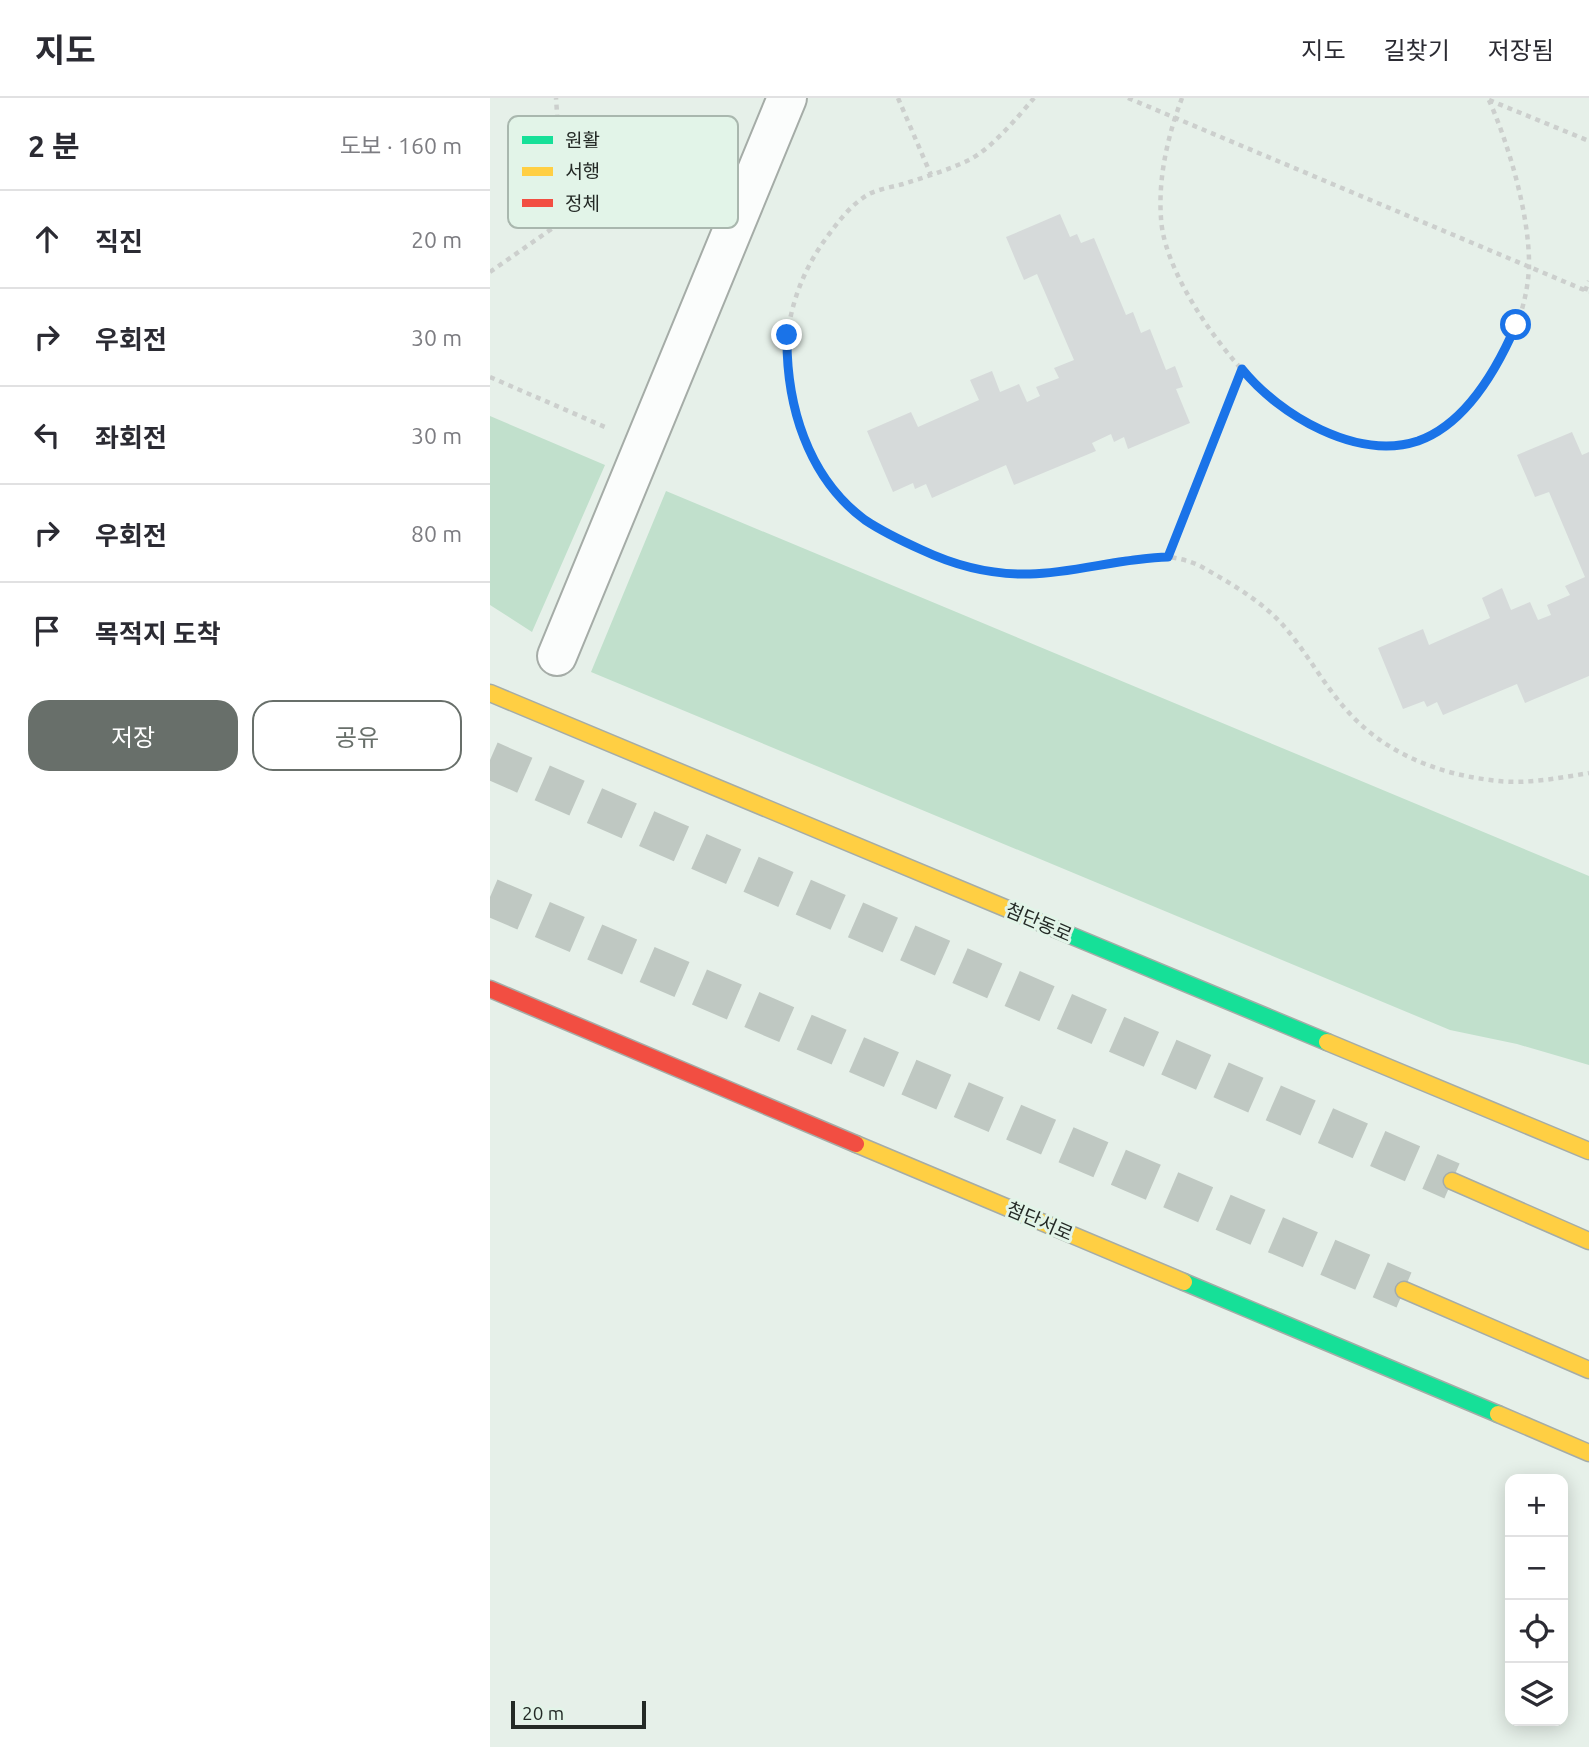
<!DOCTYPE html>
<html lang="ko">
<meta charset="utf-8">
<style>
:root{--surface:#fff;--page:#f7f7f7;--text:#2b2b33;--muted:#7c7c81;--line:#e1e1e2;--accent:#686f6a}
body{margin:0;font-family:Ubuntu,"Noto Sans KR",sans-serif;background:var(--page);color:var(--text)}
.controls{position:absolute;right:21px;bottom:21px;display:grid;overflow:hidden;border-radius:14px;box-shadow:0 4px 18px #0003}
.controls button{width:63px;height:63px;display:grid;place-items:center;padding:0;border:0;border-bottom:2px solid var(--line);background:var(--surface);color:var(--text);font:35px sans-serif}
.scale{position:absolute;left:21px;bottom:18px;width:135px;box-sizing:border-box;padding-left:7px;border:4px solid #242a26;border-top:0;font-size:19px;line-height:24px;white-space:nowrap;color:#242a26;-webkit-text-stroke:5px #e2f4e8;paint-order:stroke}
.stop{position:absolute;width:21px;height:21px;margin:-16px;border:5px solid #1a73e8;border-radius:50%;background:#fff}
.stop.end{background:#1a73e8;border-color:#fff;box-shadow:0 2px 7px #0008}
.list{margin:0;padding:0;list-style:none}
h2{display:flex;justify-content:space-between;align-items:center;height:91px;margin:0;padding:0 28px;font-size:30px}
h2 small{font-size:23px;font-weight:400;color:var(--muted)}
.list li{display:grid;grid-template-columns:46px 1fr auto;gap:21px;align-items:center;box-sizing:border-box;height:98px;padding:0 28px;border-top:2px solid var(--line)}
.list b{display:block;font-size:26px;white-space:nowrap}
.list em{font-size:23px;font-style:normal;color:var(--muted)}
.actions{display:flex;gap:14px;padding:21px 28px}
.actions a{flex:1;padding:16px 0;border:2px solid var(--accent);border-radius:21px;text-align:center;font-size:24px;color:var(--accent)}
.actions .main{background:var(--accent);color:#fff}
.icon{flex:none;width:38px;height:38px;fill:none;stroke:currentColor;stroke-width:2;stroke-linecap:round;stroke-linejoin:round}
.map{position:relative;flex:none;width:1099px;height:1649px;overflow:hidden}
header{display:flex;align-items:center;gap:42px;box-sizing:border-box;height:98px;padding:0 35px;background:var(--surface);border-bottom:2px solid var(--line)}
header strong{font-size:33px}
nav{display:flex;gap:38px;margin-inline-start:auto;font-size:24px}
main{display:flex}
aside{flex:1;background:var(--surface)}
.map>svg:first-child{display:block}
.green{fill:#c1e0cc}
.building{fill:#d6dada}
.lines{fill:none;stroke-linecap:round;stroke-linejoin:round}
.highway-tunnel{stroke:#bfc8c2;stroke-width:38;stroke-dasharray:38 19;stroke-linecap:butt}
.street-casing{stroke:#a5aca7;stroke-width:42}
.fast-casing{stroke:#a5aca7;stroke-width:19}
.slow-casing{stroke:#a5aca7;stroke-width:19}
.jam-casing{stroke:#a5aca7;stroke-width:19}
.path{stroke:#cccfcd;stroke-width:4.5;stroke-dasharray:5 5;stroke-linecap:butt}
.street{stroke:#fbfdfc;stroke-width:38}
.fast{stroke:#16e098;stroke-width:16}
.slow{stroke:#ffcf43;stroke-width:16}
.jam{stroke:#f24e42;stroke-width:16}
.route{stroke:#1a73e8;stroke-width:9}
.labels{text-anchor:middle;stroke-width:6;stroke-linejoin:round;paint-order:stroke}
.street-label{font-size:19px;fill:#242a26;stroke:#e2f4e8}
.key{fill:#e2f4e8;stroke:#a9b7ae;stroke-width:2}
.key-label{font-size:19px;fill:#242a26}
</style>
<header>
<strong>지도</strong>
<nav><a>지도</a><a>길찾기</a><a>저장됨</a></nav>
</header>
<main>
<aside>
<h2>2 분<small>도보 · 160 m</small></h2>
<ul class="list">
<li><svg class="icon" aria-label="ahead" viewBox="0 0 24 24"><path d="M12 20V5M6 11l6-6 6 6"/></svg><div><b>직진</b></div><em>20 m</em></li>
<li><svg class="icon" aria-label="right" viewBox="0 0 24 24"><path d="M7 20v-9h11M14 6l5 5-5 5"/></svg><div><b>우회전</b></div><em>30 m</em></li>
<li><svg class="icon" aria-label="left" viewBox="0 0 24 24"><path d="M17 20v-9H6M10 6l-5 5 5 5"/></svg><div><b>좌회전</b></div><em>30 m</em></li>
<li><svg class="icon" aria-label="right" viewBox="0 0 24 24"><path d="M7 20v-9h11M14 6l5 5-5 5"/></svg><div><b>우회전</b></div><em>80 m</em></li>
<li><svg class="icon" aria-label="arrive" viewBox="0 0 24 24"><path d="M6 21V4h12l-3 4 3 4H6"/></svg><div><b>목적지 도착</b></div></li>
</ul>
<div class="actions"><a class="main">저장</a><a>공유</a></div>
</aside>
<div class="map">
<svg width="1099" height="1649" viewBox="0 0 1099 1649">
<rect width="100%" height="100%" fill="#e6f0e9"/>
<!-- green -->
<path class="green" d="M0,318l115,49 -73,167 -42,-27z
M176,393l923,385v189l-72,-21 -67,-14 -859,-358z"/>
<!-- building -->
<path class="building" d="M570,116l10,23 7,-3 4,9 13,-5 32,77 7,-3 8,21 9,-4 16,41 9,-4 8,21 -7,2 14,34 -62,26 -4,-12 -10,5 -3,-8 -19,9 4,8 -82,34 -8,-20 -74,33 -6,-14 -11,5 -2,-6 -20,9 -26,-61 44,-19 7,15 61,-27 -9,-20 22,-9 8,21 19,-8 8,18 13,-6 -4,-9 23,-9 -5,-10 20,-8 -37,-86 -13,6 -18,-43z
M1082,334l10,23 7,-3v224l-64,27 -8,-19 -74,31 -6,-13 -10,5 -3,-6 -21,8 -25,-61 45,-19 6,16 61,-27 -8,-20 20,-10 9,22 19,-8 8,18 13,-5 -4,-10 23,-10 -5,-9 20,-9 -36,-85 -14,5 -18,-42z"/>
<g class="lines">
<!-- highway-tunnel -->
<path class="highway-tunnel" d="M0,662l962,421
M0,799l914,393"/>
<!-- street casing -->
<g class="street-casing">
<path id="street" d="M67,558l230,-558"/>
</g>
<!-- fast casing -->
<g class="fast-casing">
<path id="fast" d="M551,825l286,119
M694,1184l314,132"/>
</g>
<!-- slow casing -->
<g class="slow-casing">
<path id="slow" d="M0,595l551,230
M837,944l262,109
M366,1046l328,138
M962,1083l137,60
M914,1192l185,80
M1008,1316l91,39"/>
</g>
<!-- jam casing -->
<g class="jam-casing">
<path id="jam" d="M0,891l366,155"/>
</g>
<!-- path -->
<path class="path" d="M408,0l33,77
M544,0c-17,20 -42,50 -65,62 -21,10 -44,17 -66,24 -11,3 -24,5 -34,10 -16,9 -28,24 -39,39 -39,50 -55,117 -35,178 22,71 59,109 127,139 43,20 89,28 136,21 45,-6 101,-27 144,-4 28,16 58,33 80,57 26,29 44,66 72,94 38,39 92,58 145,63 28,3 61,-3 90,-8
M638,0l461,194
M692,0c-14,37 -24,79 -21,120 3,66 91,181 151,209 21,10 48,17 72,18 34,1 60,-17 83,-40 34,-34 60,-89 62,-138 1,-50 -20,-123 -41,-169
M999,2l100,41
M0,174l60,-42 14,-13 -8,-119
M1095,193l4,-10
M0,279l115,50
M678,459l74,-188"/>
<!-- street -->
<use href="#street" class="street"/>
<!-- fast -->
<use href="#fast" class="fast"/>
<!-- slow -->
<use href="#slow" class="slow"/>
<!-- jam -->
<use href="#jam" class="jam"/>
</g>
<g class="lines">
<!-- route -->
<path class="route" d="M297,237c-1,69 20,142 78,185 18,12 37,21 57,30 34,16 70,25 108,24 46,-1 90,-16 138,-17l74,-188c37,46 115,92 176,72 48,-17 79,-72 98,-116"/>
</g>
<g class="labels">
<!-- street labels -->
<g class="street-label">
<text transform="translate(549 824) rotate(23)" y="7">첨단동로</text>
<text transform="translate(550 1123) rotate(23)" y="7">첨단서로</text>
</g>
</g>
<!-- legend -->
<rect x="18" y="18" width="230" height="112" rx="10" class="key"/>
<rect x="32" y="38" width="31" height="8" fill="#16e098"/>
<rect x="32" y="69" width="31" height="9" fill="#ffcf43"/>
<rect x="32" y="101" width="31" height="8" fill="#f24e42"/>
<g class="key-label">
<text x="75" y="49">원활</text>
<text x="75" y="80">서행</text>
<text x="75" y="112">정체</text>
</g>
</svg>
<div class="controls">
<button>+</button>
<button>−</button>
<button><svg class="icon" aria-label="locate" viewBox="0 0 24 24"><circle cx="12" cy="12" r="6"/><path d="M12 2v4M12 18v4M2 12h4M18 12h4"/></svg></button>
<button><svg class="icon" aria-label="layers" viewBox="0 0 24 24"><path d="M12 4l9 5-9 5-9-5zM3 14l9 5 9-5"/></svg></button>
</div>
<div class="scale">20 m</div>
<div class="stop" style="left:1026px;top:227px"></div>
<div class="stop end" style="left:297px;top:237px"></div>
</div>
</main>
